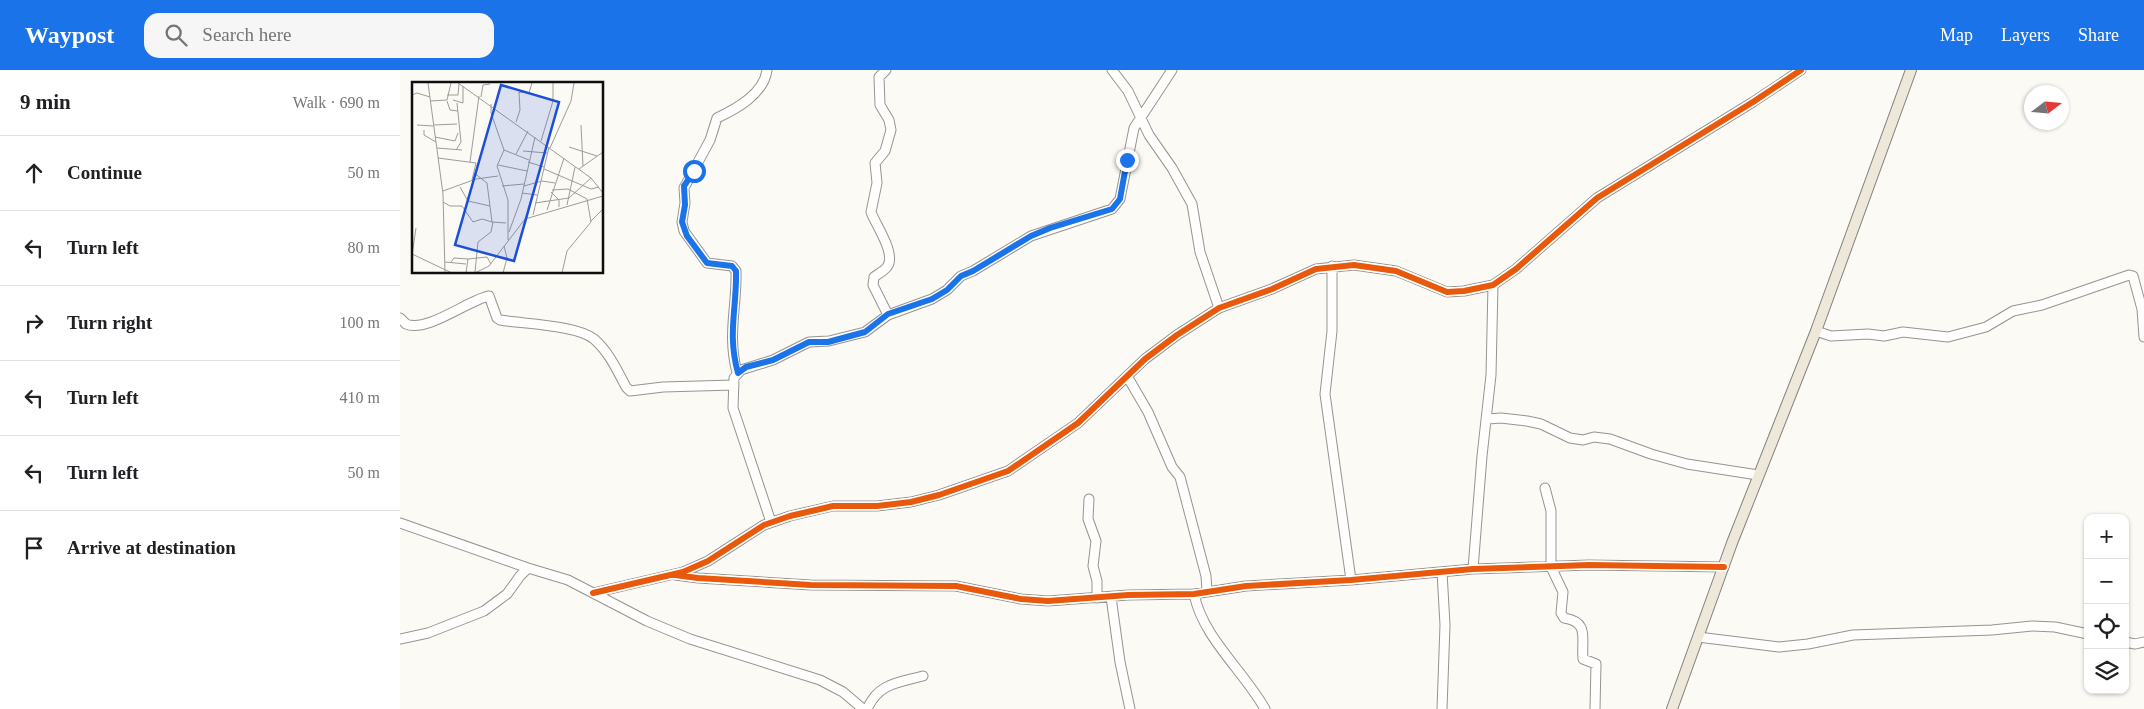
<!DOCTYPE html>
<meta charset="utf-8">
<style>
:root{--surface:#fff;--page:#f6f6f6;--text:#202124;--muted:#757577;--line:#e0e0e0;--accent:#1a73e8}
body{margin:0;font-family:"Times New Roman",serif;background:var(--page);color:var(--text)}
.controls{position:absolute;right:15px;bottom:15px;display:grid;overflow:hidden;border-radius:10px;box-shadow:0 1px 4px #0004}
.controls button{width:45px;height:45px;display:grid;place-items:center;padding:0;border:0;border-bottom:1px solid var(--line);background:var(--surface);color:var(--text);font:25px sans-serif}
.compass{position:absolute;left:1624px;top:15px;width:45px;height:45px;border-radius:50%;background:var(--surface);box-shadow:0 1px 4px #0004;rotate:74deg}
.stop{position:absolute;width:15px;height:15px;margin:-11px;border:4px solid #1a73e8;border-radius:50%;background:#fff}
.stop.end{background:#1a73e8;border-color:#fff;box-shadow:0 1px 5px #0008}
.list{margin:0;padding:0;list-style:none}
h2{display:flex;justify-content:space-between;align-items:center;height:65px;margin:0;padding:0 20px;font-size:21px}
h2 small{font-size:16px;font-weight:400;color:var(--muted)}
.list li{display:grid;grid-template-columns:32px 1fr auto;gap:15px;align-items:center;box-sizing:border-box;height:75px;padding:0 20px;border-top:1px solid var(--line)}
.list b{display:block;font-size:19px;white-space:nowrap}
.list em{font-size:16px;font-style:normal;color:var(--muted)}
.icon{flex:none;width:28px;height:28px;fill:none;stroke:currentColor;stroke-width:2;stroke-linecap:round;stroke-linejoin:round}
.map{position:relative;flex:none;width:1744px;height:639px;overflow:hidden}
header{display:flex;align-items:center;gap:30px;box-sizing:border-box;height:70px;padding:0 25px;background:var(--accent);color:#fff}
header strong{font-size:24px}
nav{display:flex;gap:28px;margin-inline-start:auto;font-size:18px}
.search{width:350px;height:45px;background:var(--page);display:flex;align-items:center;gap:12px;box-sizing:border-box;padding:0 18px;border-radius:15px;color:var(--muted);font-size:19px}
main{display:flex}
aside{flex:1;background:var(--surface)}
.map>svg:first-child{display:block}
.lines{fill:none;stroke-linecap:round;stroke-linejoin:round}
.minor-casing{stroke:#959492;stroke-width:11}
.major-casing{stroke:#82827f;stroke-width:12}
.minor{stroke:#fffefd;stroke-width:9}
.major{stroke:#ede8d9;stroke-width:10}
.cycleway-casing{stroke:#fff;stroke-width:9}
.cycleway{stroke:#e8590c;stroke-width:6}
.route{stroke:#1a73e8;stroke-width:6}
.inset-road{fill:none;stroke:#9d9c98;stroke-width:1}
.view{fill:#1d4ed8;fill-opacity:0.15;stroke:#1d4ed8;stroke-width:2.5}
.inset-edge{fill:none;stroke:#0e0e0e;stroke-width:2.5}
</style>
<header>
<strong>Waypost</strong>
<div class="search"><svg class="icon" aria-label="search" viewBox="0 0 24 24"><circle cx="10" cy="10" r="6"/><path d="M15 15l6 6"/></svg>Search here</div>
<nav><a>Map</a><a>Layers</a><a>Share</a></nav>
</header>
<main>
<aside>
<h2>9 min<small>Walk · 690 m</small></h2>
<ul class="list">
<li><svg class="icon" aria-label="ahead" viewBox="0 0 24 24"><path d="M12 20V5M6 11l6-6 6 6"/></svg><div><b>Continue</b></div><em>50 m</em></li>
<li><svg class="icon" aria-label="left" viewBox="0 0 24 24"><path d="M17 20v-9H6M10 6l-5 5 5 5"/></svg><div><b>Turn left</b></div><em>80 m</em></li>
<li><svg class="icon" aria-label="right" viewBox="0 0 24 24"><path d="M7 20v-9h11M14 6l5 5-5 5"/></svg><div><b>Turn right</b></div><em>100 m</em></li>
<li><svg class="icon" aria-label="left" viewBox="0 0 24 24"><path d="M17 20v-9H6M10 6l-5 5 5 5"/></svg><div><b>Turn left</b></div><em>410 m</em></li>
<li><svg class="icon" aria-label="left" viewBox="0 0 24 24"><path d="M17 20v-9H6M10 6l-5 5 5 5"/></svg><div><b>Turn left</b></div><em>50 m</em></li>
<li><svg class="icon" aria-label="arrive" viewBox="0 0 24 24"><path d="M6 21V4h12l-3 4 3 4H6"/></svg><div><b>Arrive at destination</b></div></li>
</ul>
</aside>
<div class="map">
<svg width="1744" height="639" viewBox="0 0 1744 639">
<rect width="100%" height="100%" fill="#fcfaf4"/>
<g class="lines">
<!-- minor casing -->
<g class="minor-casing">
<path id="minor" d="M486,0l-7,7 1,28 9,15 2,10 -6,21 -10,12 2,20 -6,29c4,12 26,42 16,55 -3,4 -9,7 -13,10l-1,8 15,30
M712,0l16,21 21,44 23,33 20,36 8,48 19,56
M932,196v65l-7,63 26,186
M0,248l6,6c21,9 62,-24 83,-28l8,22 3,2c23,4 77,5 94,19 15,13 23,31 32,48l4,4 33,-4 71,-2
M1416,261l15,5 37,-2 16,2 19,-4 45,5 38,-10 27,-16 29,-6 87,-30 4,1 9,33 2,28
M337,303c-10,-40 0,-64 -1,-102l-4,-5 -25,-3 -23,-32 -2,-9 3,-19 -1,-15 26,-48 7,-22c19,-9 47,-24 50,-48
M727,306l21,36 24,55 8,10 26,99 1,15
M1088,349l13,-1 26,3 14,3 29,14 13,2 11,-3 16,2 41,15 36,10 71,11
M1145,418l6,23v56l12,25 -2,21 3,5c26,4 17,21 19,41l13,5 -1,45
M689,429l-1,20 8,22 -3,25 4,15v17
M371,452l-38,-114 1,-30 7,-8 32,-10 36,-18 20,-1 36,-9 23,-17 44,-16 15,-9 14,-14 12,-5 58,-35 81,-27 8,-10 14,-71 38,-58
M0,453l128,45 40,12 79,41 43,18 130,41 23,12 20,17
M1073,499l9,-113 9,-81 2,-90
M275,505l23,3 113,7 145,1 65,13 27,2 80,-6 66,-1 52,-8 105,-6 122,-11 116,-4 135,2
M193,523l90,-21 25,-11 56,-36 26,-9 43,-10h44l34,-4 28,-7 69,-24 70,-48 67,-64 32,-24 42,-27 53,-19 44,-20 38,-4 42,6 51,21 17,-1 29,-6 23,-16 81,-71 156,-96 48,-32
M794,524c9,44 49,76 71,115
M711,527l9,65 10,47
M1298,567l81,10 29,-3 45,-9 139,-5 40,-4 23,1 33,7
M0,569l28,-6 56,-22 23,-17 13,-18 8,-8
M1725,572l10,2 9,-2
M467,639c12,-26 30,-26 56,-33
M1042,639l3,-84 -3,-53"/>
</g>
<!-- major casing -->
<g class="major-casing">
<path id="major" d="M1272,639l60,-166 84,-212 95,-261"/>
</g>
<!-- minor -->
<use href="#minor" class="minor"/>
<!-- major -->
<use href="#major" class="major"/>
<!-- cycleway casing -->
<g class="cycleway-casing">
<path id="cycleway" d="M275,505l23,3 113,7 145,1 65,13 27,2 80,-6 66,-1 52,-8 105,-6 122,-11 116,-4 135,2
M193,523l90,-21 25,-11 56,-36 26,-9 43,-10h44l34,-4 28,-7 69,-24 70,-48 67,-64 32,-24 42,-27 53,-19 44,-20 38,-4 42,6 51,21 17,-1 29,-6 23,-16 81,-71 156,-96 48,-32"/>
</g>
<!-- cycleway -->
<use href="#cycleway" class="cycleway"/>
</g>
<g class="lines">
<!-- route -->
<path class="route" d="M294,101l-10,15 1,19 -3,17 5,14 20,27 25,3 4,5c1,37 -9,63 2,102l8,-6 27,-7 36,-18h19l37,-10 23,-18 44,-15 15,-9 14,-14 12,-5 58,-35 19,-8 62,-19 8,-10 7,-39"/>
</g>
<!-- overview -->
<g transform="translate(12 12)">
<rect width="191" height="191" fill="#fcfaf4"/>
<path class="inset-road" d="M16,1l15,111 2,79M46,1l133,95 12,15M0,13l5,-2 13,4M35,13h11l1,-11M69,15l2,-12 7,-1M41,18l10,3v-17M18,19l17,-1 4,-17M35,19l3,9 8,1M79,22v9l13,37 -7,16 11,34v40M104,40l4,-12 -1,-18 10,1 3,-10M5,43l16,1M22,43l23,-1M169,43l2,41M12,48v5l12,7M23,55l20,4 3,-8M129,59l12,-40v-18M157,65l28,9M25,66l25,2M138,66l21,-47 3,-18M44,68l5,-8 -4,-39M92,68l25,10M111,69l24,2M104,72l12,-23M26,76l38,5 -4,17M58,80l9,-66M116,80l16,5M86,83l29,6M132,87l47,20 8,-2M167,87l24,-17M62,91l13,10 5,39 14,1M90,104l22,-2M112,104l18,-5 13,2M48,105l8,14 22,5M140,108l16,-1 19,10M31,109l33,-12 22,-3M139,110l8,8v7M110,111l15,2M31,120l7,4h12l11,16 9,-3 10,3M123,121l34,-5 22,-20M155,123l8,-38M135,128l17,-52M121,133l16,-68M179,139l12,-12M97,150l12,-33 14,-62M0,172l40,19M0,173l4,-27M33,180l21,2M39,180l3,-4 14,1M63,190l3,-30 13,-10 2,-10M54,191l2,-14 19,-2 4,7M63,191l14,-7 36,-47 78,-23M91,191l4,-15 -3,-12M150,191l5,-22 24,-29 -4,-23"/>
<path class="view" d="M89,3l58,17 -45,159 -59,-16z"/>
<rect width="191" height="191" class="inset-edge"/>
</g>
</svg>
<div class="controls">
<button>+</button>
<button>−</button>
<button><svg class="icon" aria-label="locate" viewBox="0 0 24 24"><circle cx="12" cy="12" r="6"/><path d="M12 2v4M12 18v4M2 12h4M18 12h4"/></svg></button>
<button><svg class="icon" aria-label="layers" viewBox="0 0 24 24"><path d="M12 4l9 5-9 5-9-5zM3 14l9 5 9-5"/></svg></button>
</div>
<svg class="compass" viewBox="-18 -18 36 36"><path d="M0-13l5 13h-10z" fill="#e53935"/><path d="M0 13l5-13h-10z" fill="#757577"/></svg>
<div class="stop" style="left:294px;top:101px"></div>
<div class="stop end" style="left:727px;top:90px"></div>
</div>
</main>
